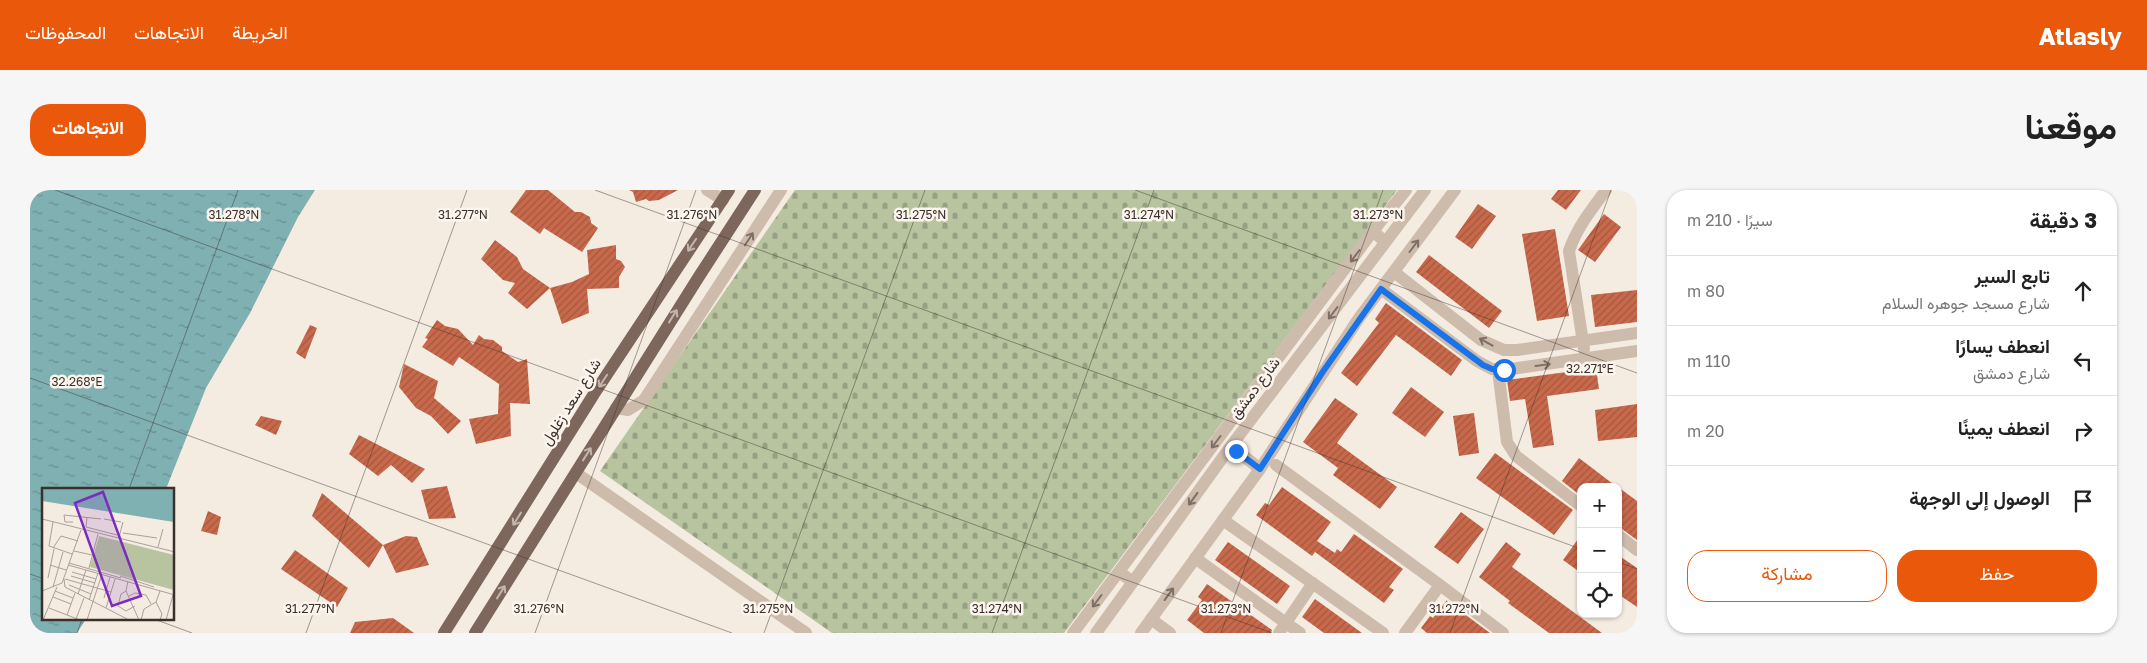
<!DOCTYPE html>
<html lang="ar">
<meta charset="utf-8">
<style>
:root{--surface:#fff;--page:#f6f6f6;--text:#222;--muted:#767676;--line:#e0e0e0;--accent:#ea580c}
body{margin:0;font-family:"Golos Text",Vazirmatn,sans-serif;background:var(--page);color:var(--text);direction:rtl}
.controls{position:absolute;right:15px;bottom:15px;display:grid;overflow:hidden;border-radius:10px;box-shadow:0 1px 4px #0004}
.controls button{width:45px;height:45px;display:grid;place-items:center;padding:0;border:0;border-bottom:1px solid var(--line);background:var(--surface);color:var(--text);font:25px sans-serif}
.stop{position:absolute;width:15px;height:15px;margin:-11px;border:4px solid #1a73e8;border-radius:50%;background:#fff}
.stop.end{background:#1a73e8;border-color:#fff;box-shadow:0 1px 5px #0008}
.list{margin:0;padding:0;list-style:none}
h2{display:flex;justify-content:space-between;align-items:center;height:65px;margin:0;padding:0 20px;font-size:21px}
h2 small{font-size:16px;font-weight:400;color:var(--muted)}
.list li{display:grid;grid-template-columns:32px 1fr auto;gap:15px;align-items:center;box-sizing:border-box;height:70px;padding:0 20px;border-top:1px solid var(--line)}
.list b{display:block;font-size:19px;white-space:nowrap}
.list p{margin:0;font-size:16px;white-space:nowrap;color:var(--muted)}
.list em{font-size:16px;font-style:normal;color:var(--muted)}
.actions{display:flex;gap:10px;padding:15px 20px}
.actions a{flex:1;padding:11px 0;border:1px solid var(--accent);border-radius:20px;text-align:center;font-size:18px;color:var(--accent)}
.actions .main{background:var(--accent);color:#fff}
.icon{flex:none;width:28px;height:28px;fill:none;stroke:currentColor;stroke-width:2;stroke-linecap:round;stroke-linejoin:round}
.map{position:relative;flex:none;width:1607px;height:443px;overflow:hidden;direction:ltr;border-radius:20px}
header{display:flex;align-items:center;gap:30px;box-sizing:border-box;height:70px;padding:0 25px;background:var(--accent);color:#fff}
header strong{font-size:24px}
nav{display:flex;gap:28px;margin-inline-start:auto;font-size:18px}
.intro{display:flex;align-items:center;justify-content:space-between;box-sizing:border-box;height:120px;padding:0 30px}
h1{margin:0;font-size:35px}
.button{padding:12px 22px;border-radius:20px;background:var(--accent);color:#fff;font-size:18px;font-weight:700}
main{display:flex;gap:30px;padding:0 30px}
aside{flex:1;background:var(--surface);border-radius:20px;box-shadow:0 1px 4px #0004}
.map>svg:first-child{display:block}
.cemetery{fill:url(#cemetery-stones)}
.water{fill:url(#water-ripples)}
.building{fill:url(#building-hatch)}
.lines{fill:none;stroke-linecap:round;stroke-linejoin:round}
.minor{stroke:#cdbbac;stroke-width:12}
.tertiary{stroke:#cdbbac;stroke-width:12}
.primary{stroke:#7d675c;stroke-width:12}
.oneway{stroke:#7d6f65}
.oneway2{stroke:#c2b5ac}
.route{stroke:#1a73e8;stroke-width:6}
.ticks{fill:none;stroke:#3b302b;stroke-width:1;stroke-opacity:0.45}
.labels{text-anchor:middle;stroke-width:5;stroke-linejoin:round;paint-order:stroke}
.street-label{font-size:15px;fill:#3b302b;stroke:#fbf5ee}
.inset-road{fill:none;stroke:#aaa098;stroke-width:1}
.view{fill:#7b2cbf;fill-opacity:0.15;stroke:#7b2cbf;stroke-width:2.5}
.inset-edge{fill:none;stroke:#3b302b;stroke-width:2.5}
.ticks-label{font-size:12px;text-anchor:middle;fill:#3b302b;stroke:#fbf5ee;stroke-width:5;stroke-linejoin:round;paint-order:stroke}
</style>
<header>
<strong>Atlasly</strong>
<nav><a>الخريطة</a><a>الاتجاهات</a><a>المحفوظات</a></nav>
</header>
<div class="intro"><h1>موقعنا</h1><a class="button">الاتجاهات</a></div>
<main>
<aside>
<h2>3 دقيقة<small>سيرًا · 210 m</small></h2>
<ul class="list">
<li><svg class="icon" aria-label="ahead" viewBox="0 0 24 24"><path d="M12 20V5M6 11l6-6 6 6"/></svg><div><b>تابع السير</b><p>شارع مسجد جوهره السلام</p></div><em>80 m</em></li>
<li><svg class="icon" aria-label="left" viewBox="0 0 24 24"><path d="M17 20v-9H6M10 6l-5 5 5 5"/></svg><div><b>انعطف يسارًا</b><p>شارع دمشق</p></div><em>110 m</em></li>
<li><svg class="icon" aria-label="right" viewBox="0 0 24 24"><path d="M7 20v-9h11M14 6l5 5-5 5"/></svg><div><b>انعطف يمينًا</b></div><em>20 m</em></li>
<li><svg class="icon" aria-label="arrive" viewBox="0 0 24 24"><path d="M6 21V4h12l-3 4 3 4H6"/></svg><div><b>الوصول إلى الوجهة</b></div></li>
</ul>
<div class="actions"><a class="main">حفظ</a><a>مشاركة</a></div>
</aside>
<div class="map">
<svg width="1607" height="443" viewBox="0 0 1607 443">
<defs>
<pattern id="cemetery-stones" width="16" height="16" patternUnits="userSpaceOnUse" patternTransform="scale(1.25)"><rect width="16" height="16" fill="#b8c4a0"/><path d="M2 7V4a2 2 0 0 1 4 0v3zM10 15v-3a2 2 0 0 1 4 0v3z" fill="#97a083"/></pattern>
<pattern id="water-ripples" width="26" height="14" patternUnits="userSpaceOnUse" patternTransform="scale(1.25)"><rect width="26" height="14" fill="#7fb0b2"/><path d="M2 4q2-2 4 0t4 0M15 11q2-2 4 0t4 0" fill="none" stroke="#699091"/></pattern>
<pattern id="building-hatch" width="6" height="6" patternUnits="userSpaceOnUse" patternTransform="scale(1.25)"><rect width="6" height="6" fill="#c8694b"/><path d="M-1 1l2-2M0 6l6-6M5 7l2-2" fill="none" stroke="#a4573f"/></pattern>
</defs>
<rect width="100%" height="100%" fill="#f4ebe1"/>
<!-- cemetery -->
<path class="cemetery" d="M765,0h602l-333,443h-232l-232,-162z"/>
<!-- water -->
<path class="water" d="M0,0h285l-17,27 -48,96 -44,75 -40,101h-122v130h42l-9,14h-47z"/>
<!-- building -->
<path class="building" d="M496,0h22l27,22h6l9,5 1,6 7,5 -16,24 -38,-24 -4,6 -30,-22z
M599,0h49l-19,10 -10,1 -3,-2 -10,3 -3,-10z
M1528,0h23l-15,20 -15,-11z
M1448,14l18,12 -24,33 -17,-12z
M1574,24l17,13 -26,35 -17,-12z
M1525,39l14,87 -32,5 -15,-87z
M465,50l22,17 6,12 27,19 -23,21 -19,-16 7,-10 -12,-3 -22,-21z
M586,55v14l5,2 4,6 -6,10v11l-32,1 2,24 -27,11 -12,-36 22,-6 17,-8 -2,-24z
M1399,65l73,56 -13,17 -73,-56z
M1607,100v32l-42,5 -4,-32z
M1356,113l76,57 -11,16 -55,-41 -39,51 -16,-13 38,-50 -4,-4z
M407,130l8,6 13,3 15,16 6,-10 5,4 9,1 4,3 5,4v4l16,11 9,-3 3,45 -20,-1 1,33 -35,8 -7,-25 29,-5 1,-30 -40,-27 -6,9 -31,-19 6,-8 -3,-1z
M280,135l7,3 -12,31 -9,-6z
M374,174l34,17 -4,17 27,23 -13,13 -17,-18 -15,-8 -17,-21z
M1566,178l3,21 -52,7 7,49 -21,3 -8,-49 -15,2 -3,-21z
M1381,197l33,25 -19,25 -33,-24z
M1305,208l23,16 -21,29 60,44 -17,22 -47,-34 5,-7 -35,-26z
M1607,214v33l-39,4 -3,-31z
M1444,223l5,40 -20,3 -6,-40z
M231,226l21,5 -6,14 -21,-10z
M329,245l66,34 -13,14 -21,-18 -13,11 -29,-22z
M1465,263l78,57 -19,25 -78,-57z
M1549,268l38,29h-36v9l-19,-15z
M417,296l9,32 -27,1 -8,-29z
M1252,297l49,35 -14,19 18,12 2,-4 4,3 13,-18 49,35 -14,18 5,3 -10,13 -69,-51 -3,4 -56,-41 9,-12 4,2z
M1588,297l19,14v39l-19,-14z
M292,303l61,52 -14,23 -57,-52z
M178,321l13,6 -4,18 -16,-4z
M1431,322l23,17 -26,35 -24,-17z
M1551,345v38l-18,-13z
M376,346l11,1 12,28 -33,8 -13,-28z
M1198,352l62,44 -13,18 -62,-44z
M1476,352l15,12 -9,13 90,66h-53l-41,-30 2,-2 -31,-24z
M265,360l53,38 -11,19 -56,-38z
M1588,365l19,13v39l-19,-13z
M1177,394l65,46 -1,3h-67l-17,-13 15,-20 -4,-3z
M1285,409l47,34h-38l-22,-16z
M1417,410v1l43,32h-63l-6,-5 9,-12 3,2z
M363,428l21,15h-64l5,-11z"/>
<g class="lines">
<!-- minor -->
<path class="minor" d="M677,0l16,10
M1364,82l87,68 23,10h13l120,-17
M1351,99l96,72 15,8 12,1 133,-19
M1554,159l-15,-98c8,-24 23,-42 37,-61
M1468,180l9,72 9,14 65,50
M586,218l12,2 16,-10 137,-210
M1246,275l164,120 63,48
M546,283l230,160
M1193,330l160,113
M1588,345l19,15
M1165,368l105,75
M1121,429l19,14
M1043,443l300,-402 33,-41
M1249,443l34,-50
M1375,443l35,-48"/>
<!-- tertiary -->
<path class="tertiary" d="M1343,41l12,11
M1201,256l29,23
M1089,382l14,10
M1066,443l135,-187 194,-256
M1111,443l119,-164 99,-151 96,-128"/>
<!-- primary -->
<path class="primary" d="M414,443l150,-239 135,-204
M445,443l223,-355 57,-88"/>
</g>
<!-- one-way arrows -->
<defs><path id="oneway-shaft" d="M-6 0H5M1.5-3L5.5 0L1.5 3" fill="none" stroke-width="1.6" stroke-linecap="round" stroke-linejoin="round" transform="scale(1.25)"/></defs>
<g class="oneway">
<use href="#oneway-shaft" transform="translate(719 49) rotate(-57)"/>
<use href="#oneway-shaft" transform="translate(1384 56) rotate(-53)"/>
<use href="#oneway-shaft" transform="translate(1325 66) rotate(127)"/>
<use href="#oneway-shaft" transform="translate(1303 123) rotate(127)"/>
<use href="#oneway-shaft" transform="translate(1456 152) rotate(-151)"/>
<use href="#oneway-shaft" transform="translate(1513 175) rotate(-8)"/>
<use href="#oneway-shaft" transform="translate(1186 252) rotate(127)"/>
<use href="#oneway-shaft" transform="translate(1163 309) rotate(126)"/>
<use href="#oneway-shaft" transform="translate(1139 404) rotate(-54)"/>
<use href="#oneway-shaft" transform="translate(1067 411) rotate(127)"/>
</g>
<g class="oneway2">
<use href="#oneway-shaft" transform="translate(662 55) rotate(124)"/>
<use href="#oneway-shaft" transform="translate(643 126) rotate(-58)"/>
<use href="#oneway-shaft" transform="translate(573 191) rotate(123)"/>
<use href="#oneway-shaft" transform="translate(557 264) rotate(-58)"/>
<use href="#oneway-shaft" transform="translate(487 329) rotate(122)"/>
<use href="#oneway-shaft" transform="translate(471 402) rotate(-58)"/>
</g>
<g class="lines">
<!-- route -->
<path class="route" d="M1206,261l24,18 62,-96 59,-84 102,76 9,4 12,1"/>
</g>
<!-- ticks -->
<path class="ticks" d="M25,0l1217,443M565,0l986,359M1105,0l502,183M0,188l702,255M99,299l109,-299M1588,372l19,7M0,384l14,5M124,429l38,14M47,443l5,-14M276,443l161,-443M505,443l161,-443M734,443l161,-443M962,443l162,-443M1191,443l162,-443M1420,443l161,-443"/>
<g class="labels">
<!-- street labels -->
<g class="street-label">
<text transform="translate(1225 198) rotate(-53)" y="5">شارع دمشق</text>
<text transform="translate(541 212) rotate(-58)" y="5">شارع سعد زغلول</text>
</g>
</g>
<!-- overview -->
<g transform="translate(12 298)">
<rect width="132" height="132" fill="#f4ebe1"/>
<path d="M57,48l75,19v35l-84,-23z" fill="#b8c4a0"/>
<path d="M0,0h132v34l-132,-21z" fill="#7fb0b2"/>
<path class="inset-road" d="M45,29l-1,10 31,8M0,31l133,33M62,31l17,3M11,34l-4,24 23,8M31,34h-8l-1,-7 37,4M81,45l34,5M77,49l4,-15M116,59l5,-18M11,60l8,-12 17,5M32,63l18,4M27,75l52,15M8,77l16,5M26,77l107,30M47,80l9,-34M30,84l24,7M29,88l24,7M78,88l34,11M6,90l6,-29M22,91l1,8 64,33M23,91l46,13M86,93l-2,10 13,29M27,97l22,9M11,99l10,-35M0,103l20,-8 19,-53M13,103l18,7M84,103l-5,3 -3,12 8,5 9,-5M36,106l8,-24M87,108l6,-3 11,2 5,9M11,109l18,7M62,110l6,-21M47,112l9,-27M114,114l6,12 -2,6M7,120l31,12M64,120l9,-29M25,127l8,-22M34,131l8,-21M1,132l14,-33M45,132l15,-46M99,132l3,-11 12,-7 4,-11M124,132l7,-25"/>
<path class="view" d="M61,4l38,104 -29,10 -37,-103z"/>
<rect width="132" height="132" class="inset-edge"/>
</g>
<g class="ticks-label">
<text x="204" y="29">31.278°N</text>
<text x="433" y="29">31.277°N</text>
<text x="662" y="29">31.276°N</text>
<text x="891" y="29">31.275°N</text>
<text x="1119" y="29">31.274°N</text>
<text x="1348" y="29">31.273°N</text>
<text x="1560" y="183">32.271°E</text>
<text x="47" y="196">32.268°E</text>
<text x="280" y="423">31.277°N</text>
<text x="509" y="423">31.276°N</text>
<text x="738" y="423">31.275°N</text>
<text x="967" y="423">31.274°N</text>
<text x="1196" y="423">31.273°N</text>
<text x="1424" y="423">31.272°N</text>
</g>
</svg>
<div class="controls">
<button>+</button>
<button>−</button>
<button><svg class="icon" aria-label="locate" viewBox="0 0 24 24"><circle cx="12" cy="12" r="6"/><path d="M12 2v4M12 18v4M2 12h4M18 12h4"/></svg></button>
</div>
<div class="stop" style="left:1474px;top:180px"></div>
<div class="stop end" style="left:1206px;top:261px"></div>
</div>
</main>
